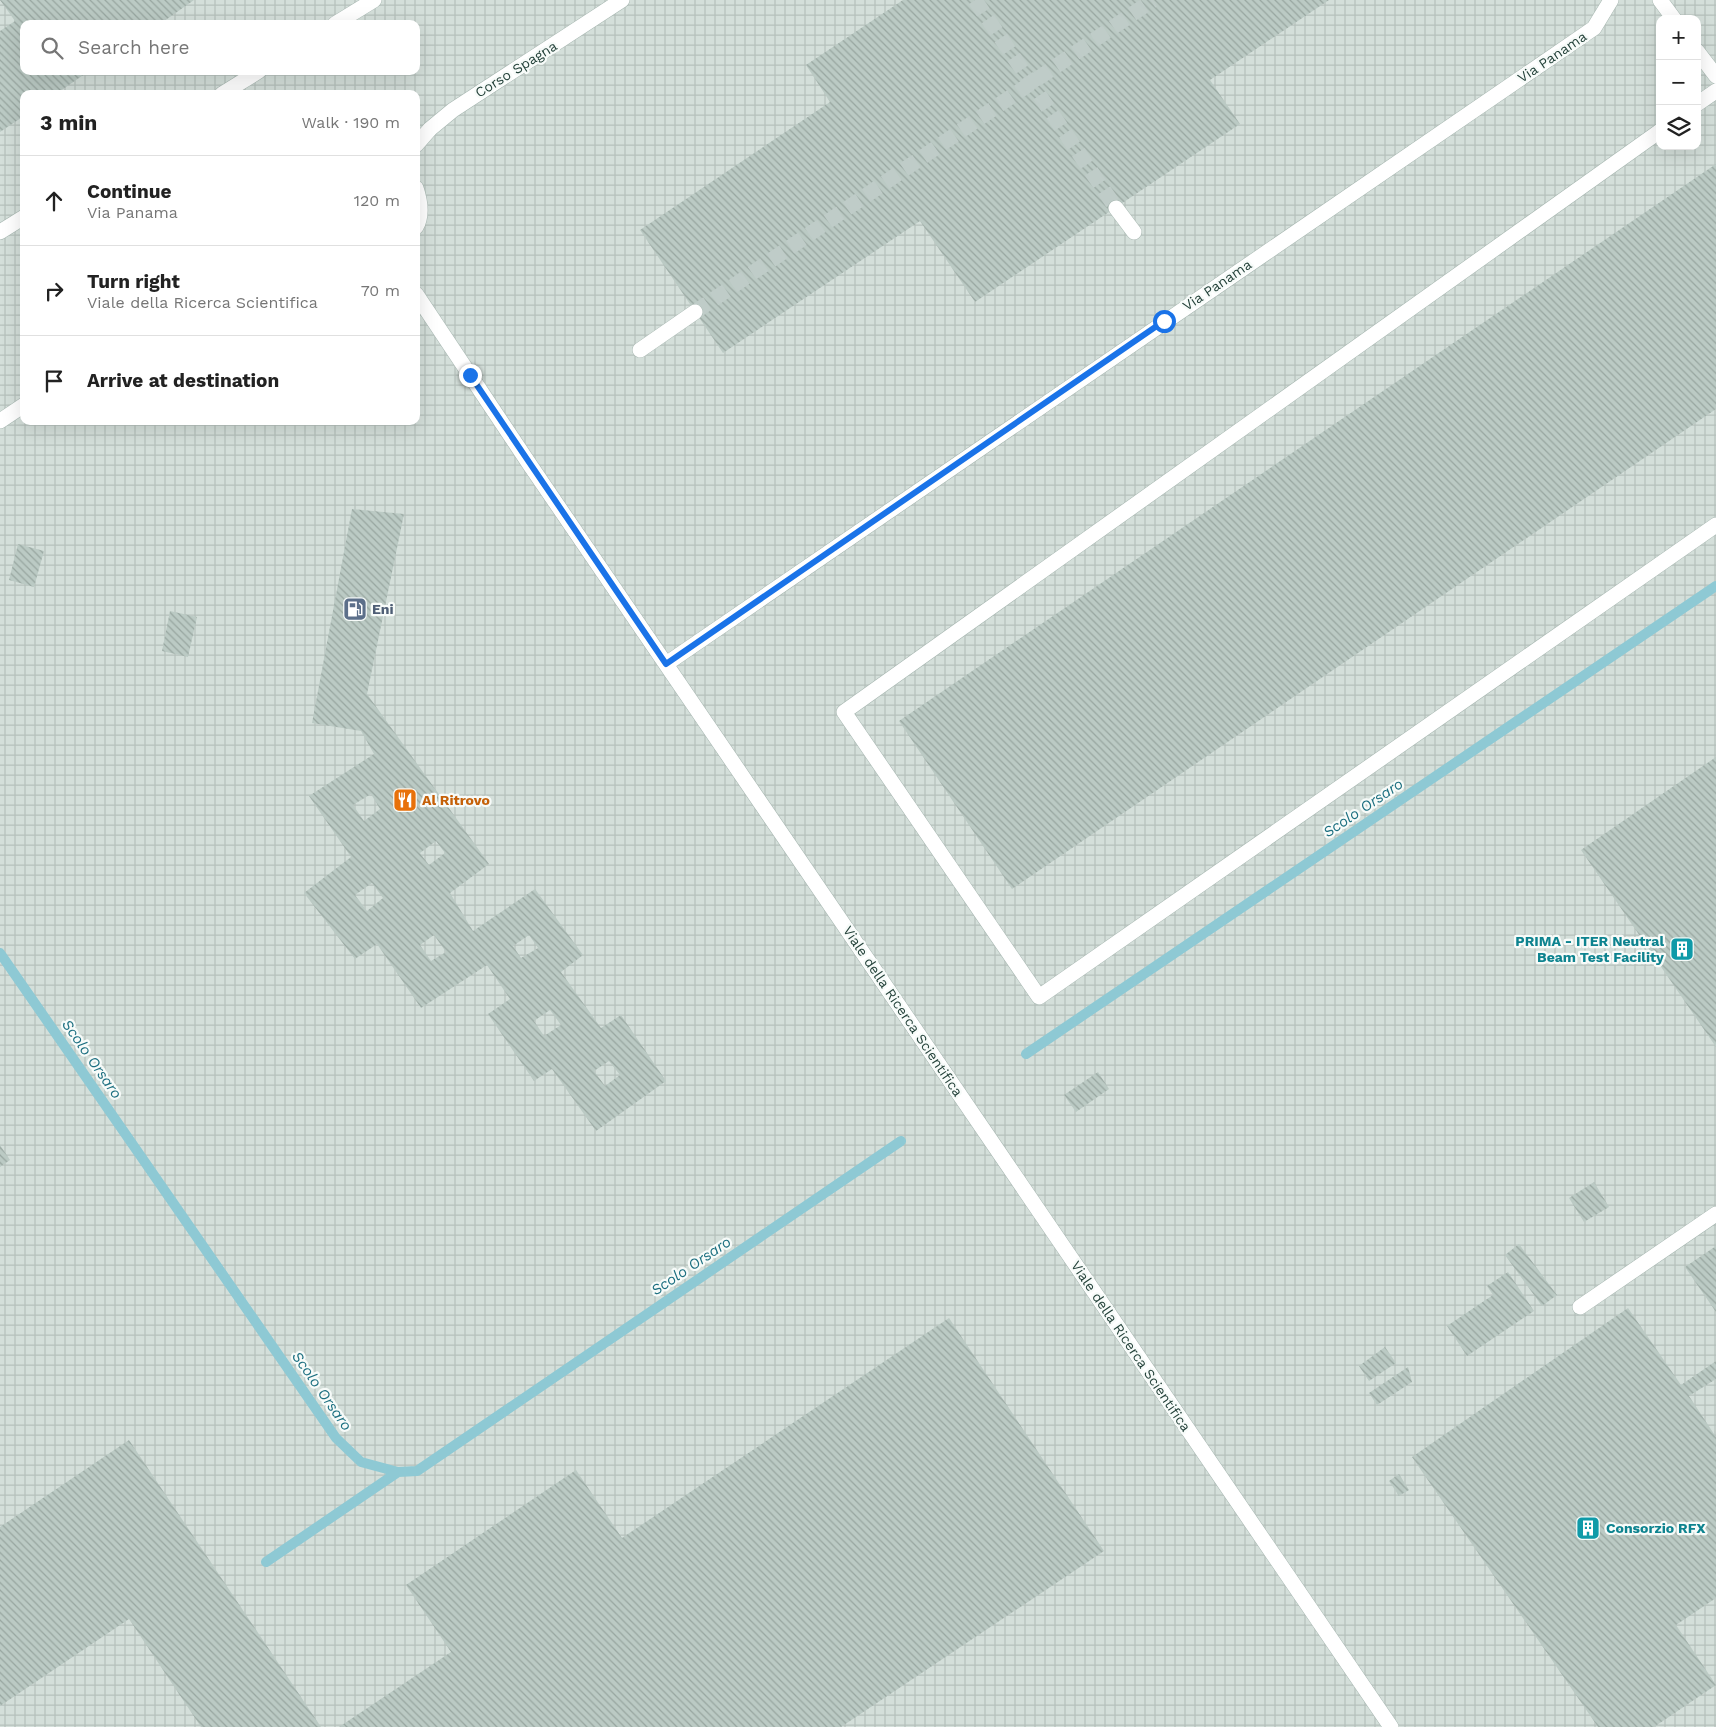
<!DOCTYPE html>
<meta charset="utf-8">
<style>
:root{--surface:#fff;--page:#f2f2f2;--text:#222;--muted:#767676;--line:#e0e0e0}
body{margin:0;font-family:"Work Sans",sans-serif;background:var(--page);color:var(--text)}
.controls{position:absolute;right:15px;top:15px;display:grid;overflow:hidden;border-radius:10px;box-shadow:0 5px 20px #0002}
.controls button{width:45px;height:45px;display:grid;place-items:center;padding:0;border:0;border-bottom:1px solid var(--line);background:var(--surface);color:var(--text);font:25px sans-serif}
.stop{position:absolute;width:15px;height:15px;margin:-11px;border:4px solid #1a73e8;border-radius:50%;background:#fff}
.stop.end{background:#1a73e8;border-color:#fff;box-shadow:0 1px 5px #0008}
.list{margin:0;padding:0;list-style:none}
h2{display:flex;justify-content:space-between;align-items:center;height:65px;margin:0;padding:0 20px;font-size:21px}
h2 small{font-size:16px;font-weight:400;color:var(--muted)}
.list li{display:grid;grid-template-columns:32px 1fr auto;gap:15px;align-items:center;box-sizing:border-box;height:90px;padding:0 20px;border-top:1px solid var(--line)}
.list b{display:block;font-size:19px;white-space:nowrap}
.list p{margin:0;font-size:16px;white-space:nowrap;color:var(--muted)}
.list em{font-size:16px;font-style:normal;color:var(--muted)}
.icon{flex:none;width:28px;height:28px;fill:none;stroke:currentColor;stroke-width:2;stroke-linecap:round;stroke-linejoin:round}
.map{position:relative;flex:none;width:1716px;height:1727px;overflow:hidden}
.search{position:absolute;background:var(--surface);box-shadow:0 5px 20px #0002;left:20px;top:20px;width:400px;height:55px;display:flex;align-items:center;gap:12px;box-sizing:border-box;padding:0 18px;border-radius:10px;color:var(--muted);font-size:19px}
.panel{position:absolute;background:var(--surface);box-shadow:0 5px 20px #0002;left:20px;top:90px;width:400px;height:335px;border-radius:10px}
.map>svg:first-child{display:block}
.industrial{fill:url(#industrial-grid);fill-rule:evenodd}
.lines{fill:none;stroke-linecap:round;stroke-linejoin:round}
.stream{stroke:#8ec9d4;stroke-width:10}
.building{fill:url(#building-back-hatch);fill-rule:evenodd}
.pedestrian-tunnel{stroke:#bfccc8;stroke-width:15;stroke-dasharray:15 8;stroke-linecap:butt}
.service-casing{stroke:#a8b8b2;stroke-width:16}
.pedestrian-casing{stroke:#a8b8b2;stroke-width:16}
.minor-casing{stroke:#a8b8b2;stroke-width:16}
.service{stroke:#fff;stroke-width:15}
.pedestrian{stroke:#fff;stroke-width:15}
.minor{stroke:#fff;stroke-width:15}
.route{stroke:#1a73e8;stroke-width:6}
.labels{text-anchor:middle;stroke-width:4.5;stroke-linejoin:round;paint-order:stroke}
.street-label{font-size:14px;fill:#24423a;stroke:#f7fbf9}
.service-label{font-size:14px;font-weight:bold;fill:#4e5e75;stroke:#f7fbf9;text-anchor:start}
.food-label{font-size:14px;font-weight:bold;fill:#c56008;stroke:#f7fbf9;text-anchor:start}
.culture-label{font-size:14px;font-weight:bold;fill:#0d838f;stroke:#f7fbf9;text-anchor:end}
.water-label{font-size:15px;font-style:italic;fill:#1c6f80;stroke:#f7fbf9}
</style>
<div class="map">
<svg width="1716" height="1727" viewBox="0 0 1716 1727">
<defs>
<pattern id="industrial-grid" width="8" height="8" patternUnits="userSpaceOnUse" patternTransform="scale(1.25)"><rect width="8" height="8" fill="#d4dfda"/><path d="M0 4h8M4 0v8" fill="none" stroke="#b6c1bc"/></pattern>
<pattern id="building-back-hatch" width="6" height="6" patternUnits="userSpaceOnUse" patternTransform="scale(1.25)"><rect width="6" height="6" fill="#bbcac4"/><path d="M-1 5l2 2M0 0l6 6M5-1l2 2" fill="none" stroke="#98a6a0"/></pattern>
</defs>
<rect width="100%" height="100%" fill="#e6efeb"/>
<!-- industrial -->
<path class="industrial" d="M0,0h1716v1727h-1716zM1660,19h37v127h-37zM24,24h392v47h-392zM24,94h392v327h-392z"/>
<g class="lines">
<!-- stream -->
<path class="stream" d="M0,953l336,485 25,24 37,10 19,-1 484,-330
M1026,1054l690,-468
M266,1562l132,-90"/>
</g>
<!-- building -->
<path class="building" d="M0,0h194l-34,24h-136v47h65l-33,23h-32v22l-24,16v-101l15,-10z
M903,0h426l-119,80 30,44 -265,178 -55,-81 -197,132 -83,-123 190,-128 -24,-37z
M1716,164v245l-704,480 -113,-168z
M352,509l52,5 -37,180 122,170 -39,29 23,38 62,-42 48,66 -22,17 40,56 20,-13 45,66 -70,50 -44,-62 -18,12 -46,-67 22,-15 -23,-34 -66,43 -44,-64 -22,15 -51,-66 47,-36 -42,-61 65,-42 -13,-23 -49,-8zM371,794l9,15 -16,12 -11,-16zM436,841l9,12 -16,12 -9,-12zM372,883l11,15 -16,13 -12,-16zM434,935l12,17 -15,9 -11,-16zM529,935l9,13 -17,10 -8,-12zM550,1010l11,15 -17,11 -10,-15zM609,1061l11,14 -15,11 -11,-15z
M18,544l26,7 -10,36 -25,-7z
M170,611l27,6 -9,40 -26,-6z
M1716,757v290l-135,-197z
M1098,1072l11,17 -33,23 -12,-17z
M0,1145l10,15 -10,7z
M1594,1182l15,25 -25,15 -15,-24z
M1519,1244l38,51 -15,11 -37,-51z
M1716,1246v66l-31,-45z
M1508,1272l26,39 -67,45 -20,-30 46,-31 -6,-9z
M1628,1308l53,77 35,-24v18l-27,17 27,41v161l-40,27 40,60 -62,42h-56l-186,-270z
M949,1318l155,233 -263,176h-502l112,-75 -45,-67 170,-115 46,68z
M1385,1347l11,16 -27,18 -10,-15z
M1408,1367l4,15 -35,23 -8,-12z
M129,1440l192,287h-120l-72,-108 -129,87v-179z
M1399,1474l10,16 -10,6 -10,-15z"/>
<g class="lines">
<!-- pedestrian-tunnel -->
<path class="pedestrian-tunnel" d="M975,0l141,208
M695,312l458,-312"/>
<!-- service casing -->
<g class="service-casing">
<path id="service" d="M1660,0l14,19
M335,24l39,-24
M1697,51l19,25
M222,94l37,-23
M1697,104l19,-13
M1660,131l-816,581 195,285 677,-472
M0,232l24,-15
M1580,1307l136,-93"/>
</g>
<!-- pedestrian casing -->
<g class="pedestrian-casing">
<path id="pedestrian" d="M1116,208l18,24
M640,350l55,-38"/>
</g>
<!-- minor casing -->
<g class="minor-casing">
<path id="minor" d="M416,145l14,-16 23,-19 169,-110
M416,188c4,12 7,27 0,39
M416,294l114,171 861,1262
M0,421l24,-16
M666,664l928,-636 17,-28"/>
</g>
<!-- service -->
<use href="#service" class="service"/>
<!-- pedestrian -->
<use href="#pedestrian" class="pedestrian"/>
<!-- minor -->
<use href="#minor" class="minor"/>
</g>
<g class="lines">
<!-- route -->
<path class="route" d="M470,375l196,289 498,-343"/>
</g>
<!-- icons -->
<defs>
<g id="fuel-square" transform="scale(1.25)"><rect x="-9" y="-9" width="18" height="18" rx="4" fill="#5c6f8a" stroke="#f7fbf9"/><path d="M-5.5-6h7V0h2V4h1.3V-2.5L3-4.5l.8-.8L6-3V5H2.5V1h-1V6h-7ZM-4.2-4.7v3.2H.2V-4.7Z" fill="#fff"/></g>
<g id="restaurant-square" transform="scale(1.25)"><rect x="-9" y="-9" width="18" height="18" rx="4" fill="#e8710a" stroke="#f7fbf9"/><path d="M-5-6h1v4h1v-4h1v4h1v-4h1v5L-1.5 .5V6h-2V.5L-5-1ZM5-6V6H3V1.5H1.5Q1.5-4 5-6Z" fill="#fff"/></g>
<g id="building-square" transform="scale(1.25)"><rect x="-9" y="-9" width="18" height="18" rx="4" fill="#0f9aa8" stroke="#f7fbf9"/><path d="M-4-6H4V6H1V3H-1V6H-4ZM-2.5-4.3h1.7v1.8h-1.7ZM.8-4.3h1.7v1.8H.8ZM-2.5-1h1.7V.8h-1.7ZM.8-1h1.7V.8H.8Z" fill="#fff"/></g>
</defs>
<g fill-rule="evenodd">
<use href="#fuel-square" x="355" y="609"/>
<use href="#restaurant-square" x="405" y="800"/>
<use href="#building-square" x="1682" y="949"/>
<use href="#building-square" x="1588" y="1528"/>
</g>
<g class="labels">
<!-- street labels -->
<g class="street-label">
<text transform="translate(1552 57) rotate(-34)" y="5">Via Panama</text>
<text transform="translate(516 69) rotate(-32)" y="5">Corso Spagna</text>
<text transform="translate(1217 285) rotate(-34)" y="5">Via Panama</text>
<text transform="translate(903 1011) rotate(56)" y="5">Viale della Ricerca Scientifica</text>
<text transform="translate(1131 1346) rotate(56)" y="5">Viale della Ricerca Scientifica</text>
</g>
<!-- service labels -->
<g class="service-label">
<text x="372" y="614">Eni</text>
</g>
<!-- food labels -->
<g class="food-label">
<text x="422" y="805">Al Ritrovo</text>
</g>
<!-- culture labels -->
<g class="culture-label">
<text x="1664" y="946">PRIMA - ITER Neutral<tspan x="1664" dy="16">Beam Test Facility</tspan></text>
<text x="1606" y="1533" text-anchor="start">Consorzio RFX</text>
</g>
<!-- water labels -->
<g class="water-label">
<text transform="translate(1363 808) rotate(-34)" y="5">Scolo Orsaro</text>
<text transform="translate(92 1059) rotate(55)" y="5">Scolo Orsaro</text>
<text transform="translate(691 1266) rotate(-34)" y="5">Scolo Orsaro</text>
<text transform="translate(322 1391) rotate(55)" y="5">Scolo Orsaro</text>
</g>
</g>
</svg>
<div class="controls">
<button>+</button>
<button>−</button>
<button><svg class="icon" aria-label="layers" viewBox="0 0 24 24"><path d="M12 4l9 5-9 5-9-5zM3 14l9 5 9-5"/></svg></button>
</div>
<div class="stop" style="left:1164px;top:321px"></div>
<div class="stop end" style="left:470px;top:375px"></div>
<div class="search"><svg class="icon" aria-label="search" viewBox="0 0 24 24"><circle cx="10" cy="10" r="6"/><path d="M15 15l6 6"/></svg>Search here</div>
<section class="panel">
<h2>3 min<small>Walk · 190 m</small></h2>
<ul class="list">
<li><svg class="icon" aria-label="ahead" viewBox="0 0 24 24"><path d="M12 20V5M6 11l6-6 6 6"/></svg><div><b>Continue</b><p>Via Panama</p></div><em>120 m</em></li>
<li><svg class="icon" aria-label="right" viewBox="0 0 24 24"><path d="M7 20v-9h11M14 6l5 5-5 5"/></svg><div><b>Turn right</b><p>Viale della Ricerca Scientifica</p></div><em>70 m</em></li>
<li><svg class="icon" aria-label="arrive" viewBox="0 0 24 24"><path d="M6 21V4h12l-3 4 3 4H6"/></svg><div><b>Arrive at destination</b></div></li>
</ul>
</section>
</div>
